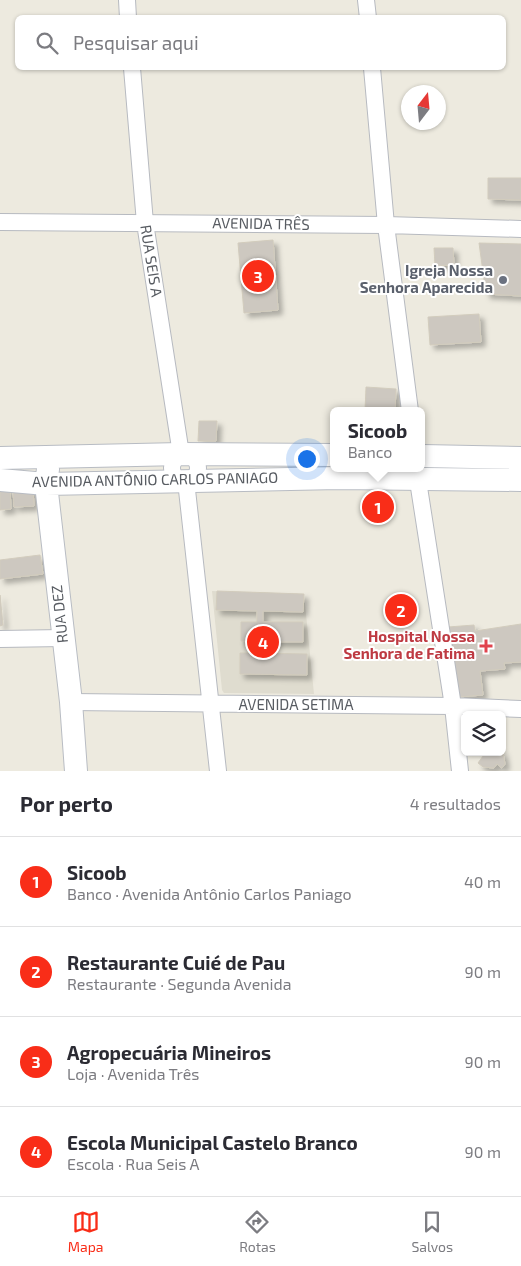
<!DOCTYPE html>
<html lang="pt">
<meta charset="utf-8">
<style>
:root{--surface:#fff;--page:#f7f7f7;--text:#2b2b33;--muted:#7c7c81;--line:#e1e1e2;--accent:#f92d18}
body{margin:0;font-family:"Exo 2",sans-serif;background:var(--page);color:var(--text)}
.controls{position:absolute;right:15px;bottom:15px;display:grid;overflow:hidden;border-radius:8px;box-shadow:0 1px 4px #0004}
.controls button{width:45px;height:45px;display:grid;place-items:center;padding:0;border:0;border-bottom:1px solid var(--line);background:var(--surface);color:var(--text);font:25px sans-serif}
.compass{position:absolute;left:401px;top:85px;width:45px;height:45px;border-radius:50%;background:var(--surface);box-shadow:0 1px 4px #0004;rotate:16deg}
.you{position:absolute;left:306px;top:458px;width:18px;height:18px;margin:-12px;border:4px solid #fff;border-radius:50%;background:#1a73e8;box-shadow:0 0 0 8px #1a73e833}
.badge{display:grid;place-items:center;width:32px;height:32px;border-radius:50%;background:var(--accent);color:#fff;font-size:16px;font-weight:700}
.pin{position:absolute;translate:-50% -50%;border:2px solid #fff;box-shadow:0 1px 5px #0006}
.popup{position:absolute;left:330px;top:407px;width:95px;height:65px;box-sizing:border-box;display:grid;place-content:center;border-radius:8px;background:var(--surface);filter:drop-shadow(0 1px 4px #0005);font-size:16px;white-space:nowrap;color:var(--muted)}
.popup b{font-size:19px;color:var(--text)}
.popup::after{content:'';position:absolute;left:50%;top:100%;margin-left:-10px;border:10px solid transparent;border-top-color:var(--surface)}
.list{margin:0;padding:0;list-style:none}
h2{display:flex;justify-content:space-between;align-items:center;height:65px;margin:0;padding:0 20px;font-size:21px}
h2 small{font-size:16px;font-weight:400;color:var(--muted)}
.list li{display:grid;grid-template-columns:32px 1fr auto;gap:15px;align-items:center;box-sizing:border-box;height:90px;padding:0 20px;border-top:1px solid var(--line)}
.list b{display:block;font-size:19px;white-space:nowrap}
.list p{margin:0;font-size:16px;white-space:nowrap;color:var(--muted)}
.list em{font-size:16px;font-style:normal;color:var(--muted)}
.icon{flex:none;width:28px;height:28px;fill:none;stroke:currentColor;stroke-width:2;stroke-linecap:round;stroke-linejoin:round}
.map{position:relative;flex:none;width:521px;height:771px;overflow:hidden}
.search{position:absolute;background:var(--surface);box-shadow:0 1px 4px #0004;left:15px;right:15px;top:15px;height:55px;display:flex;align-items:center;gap:12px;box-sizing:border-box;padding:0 18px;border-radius:8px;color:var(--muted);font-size:19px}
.sheet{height:425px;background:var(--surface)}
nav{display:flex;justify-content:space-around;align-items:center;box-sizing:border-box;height:70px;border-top:1px solid var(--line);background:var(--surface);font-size:14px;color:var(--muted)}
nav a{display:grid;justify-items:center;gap:2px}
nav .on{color:var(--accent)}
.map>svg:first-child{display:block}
.education{fill:#dfdccf}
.building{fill:#cdc8c0;stroke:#d2ccbd;filter:url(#shadow)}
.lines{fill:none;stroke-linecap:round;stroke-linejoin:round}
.street-casing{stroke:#b7bac0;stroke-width:18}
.secondary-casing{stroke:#b8bcc3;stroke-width:24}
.street{stroke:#fff;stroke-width:16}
.secondary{stroke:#fff;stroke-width:22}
.worship-dot{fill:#6b7280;stroke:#fff;stroke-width:2}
.health-dot{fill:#e0444e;stroke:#fff;stroke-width:2}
.labels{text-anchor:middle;stroke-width:4;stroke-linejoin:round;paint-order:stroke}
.street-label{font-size:15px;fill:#585c62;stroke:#fff}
.worship-label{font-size:15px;font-weight:bold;fill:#5b616d;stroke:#fff;text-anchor:end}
.health-label{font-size:15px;font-weight:bold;fill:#be3a42;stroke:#fff;text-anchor:end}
</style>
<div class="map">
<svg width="521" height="771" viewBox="0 0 521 771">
<defs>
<filter id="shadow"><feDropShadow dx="4.5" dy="4.5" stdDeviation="2.5" flood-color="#0004"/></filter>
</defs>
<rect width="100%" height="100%" fill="#edeadf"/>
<!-- education -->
<path class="education" d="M212,591l92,3 10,100 -90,-1 -2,-3z"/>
<!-- building -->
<path class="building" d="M488,178h33v22l-33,-1z
M273,240l5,70 -34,3 -6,-70z
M479,243l42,1v52l-35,-2z
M434,248h19l1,17 -19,1z
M479,314l2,28 -51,3 -2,-28z
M366,387l30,2 -1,22h-30z
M199,421h18l-1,20h-18z
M0,488h10l1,21 -11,1z
M13,489h20l1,17 -20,1z
M40,555l3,19 -43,5v-19z
M217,591l87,3 -1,18 -40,-1v11h40v20h-39v11l43,1v21l-67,-1v-21h19v-11l-18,-1v-19h16v-11l-41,-1z
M0,595l3,30 -3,1z
M521,624v38l-17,1 1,6 -25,2 3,24 -25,2 -10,-70 26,-2 1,6z
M502,748l3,16 -3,4 -5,-4 -3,4 -11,-1 -5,-4 5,-7 -4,-4h23z"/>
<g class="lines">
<!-- street casing -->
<g class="street-casing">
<path id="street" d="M127,0l1,18
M366,0l2,18
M132,68l13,155 36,231
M372,68l14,157 24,186
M0,222l386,3 135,4
M172 468a13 13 0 1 1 26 0a13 13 0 1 1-26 0Z
M416,468l37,238 7,65
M186,481l32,290
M0,639l63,-1
M71,702l382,4 68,3"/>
</g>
<!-- secondary casing -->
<g class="secondary-casing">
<path id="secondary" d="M422,456l99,2
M0,458l181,-4 153,1
M48,469l-2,15 25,218 5,69
M0,480l46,4 293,-6 182,2"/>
</g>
<!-- street -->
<use href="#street" class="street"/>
<!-- secondary -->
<use href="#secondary" class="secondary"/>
</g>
<!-- markers -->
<circle class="worship-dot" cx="503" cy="280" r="5"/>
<path class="health-dot" d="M483.5 638.5h5v5h5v5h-5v5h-5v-5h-5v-5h5z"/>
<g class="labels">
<!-- street labels -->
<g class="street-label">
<text transform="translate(261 224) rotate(1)" y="5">AVENIDA TRÊS</text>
<text transform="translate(151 261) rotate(81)" y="5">RUA SEIS A</text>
<text transform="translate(155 480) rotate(-1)" y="5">AVENIDA ANTÔNIO CARLOS PANIAGO</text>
<text transform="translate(60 614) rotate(-96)" y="5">RUA DEZ</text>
<text x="296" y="710">AVENIDA SETIMA</text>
</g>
<!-- worship labels -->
<g class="worship-label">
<text x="493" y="276">Igreja Nossa<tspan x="493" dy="17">Senhora Aparecida</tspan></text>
</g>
<!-- health labels -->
<g class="health-label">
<text x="475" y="642">Hospital Nossa<tspan x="475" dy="17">Senhora de Fatima</tspan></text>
</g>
</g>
</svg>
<div class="controls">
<button><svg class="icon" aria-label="layers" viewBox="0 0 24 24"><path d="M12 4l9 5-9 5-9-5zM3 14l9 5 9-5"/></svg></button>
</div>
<svg class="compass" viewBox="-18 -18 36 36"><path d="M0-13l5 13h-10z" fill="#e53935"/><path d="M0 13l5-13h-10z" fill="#7c7c81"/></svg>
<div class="you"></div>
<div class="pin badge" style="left:378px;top:507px">1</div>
<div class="popup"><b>Sicoob</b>Banco</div>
<div class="pin badge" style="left:401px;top:610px">2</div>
<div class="pin badge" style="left:258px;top:276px">3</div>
<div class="pin badge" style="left:263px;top:642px">4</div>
<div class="search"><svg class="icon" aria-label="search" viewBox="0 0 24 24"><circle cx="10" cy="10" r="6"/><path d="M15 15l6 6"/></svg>Pesquisar aqui</div>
</div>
<section class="sheet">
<h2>Por perto<small>4 resultados</small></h2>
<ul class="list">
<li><span class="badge">1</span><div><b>Sicoob</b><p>Banco · Avenida Antônio Carlos Paniago</p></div><em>40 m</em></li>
<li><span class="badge">2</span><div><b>Restaurante Cuié de Pau</b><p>Restaurante · Segunda Avenida</p></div><em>90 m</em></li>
<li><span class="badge">3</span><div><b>Agropecuária Mineiros</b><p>Loja · Avenida Três</p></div><em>90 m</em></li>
<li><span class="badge">4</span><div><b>Escola Municipal Castelo Branco</b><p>Escola · Rua Seis A</p></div><em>90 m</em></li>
</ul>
</section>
<nav>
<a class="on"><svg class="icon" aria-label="map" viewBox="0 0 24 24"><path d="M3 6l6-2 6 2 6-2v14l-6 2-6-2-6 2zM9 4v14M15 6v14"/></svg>Mapa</a>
<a><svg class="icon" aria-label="directions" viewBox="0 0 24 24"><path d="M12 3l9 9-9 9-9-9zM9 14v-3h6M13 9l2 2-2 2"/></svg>Rotas</a>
<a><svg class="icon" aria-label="saved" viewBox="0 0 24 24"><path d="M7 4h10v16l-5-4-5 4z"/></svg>Salvos</a>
</nav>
